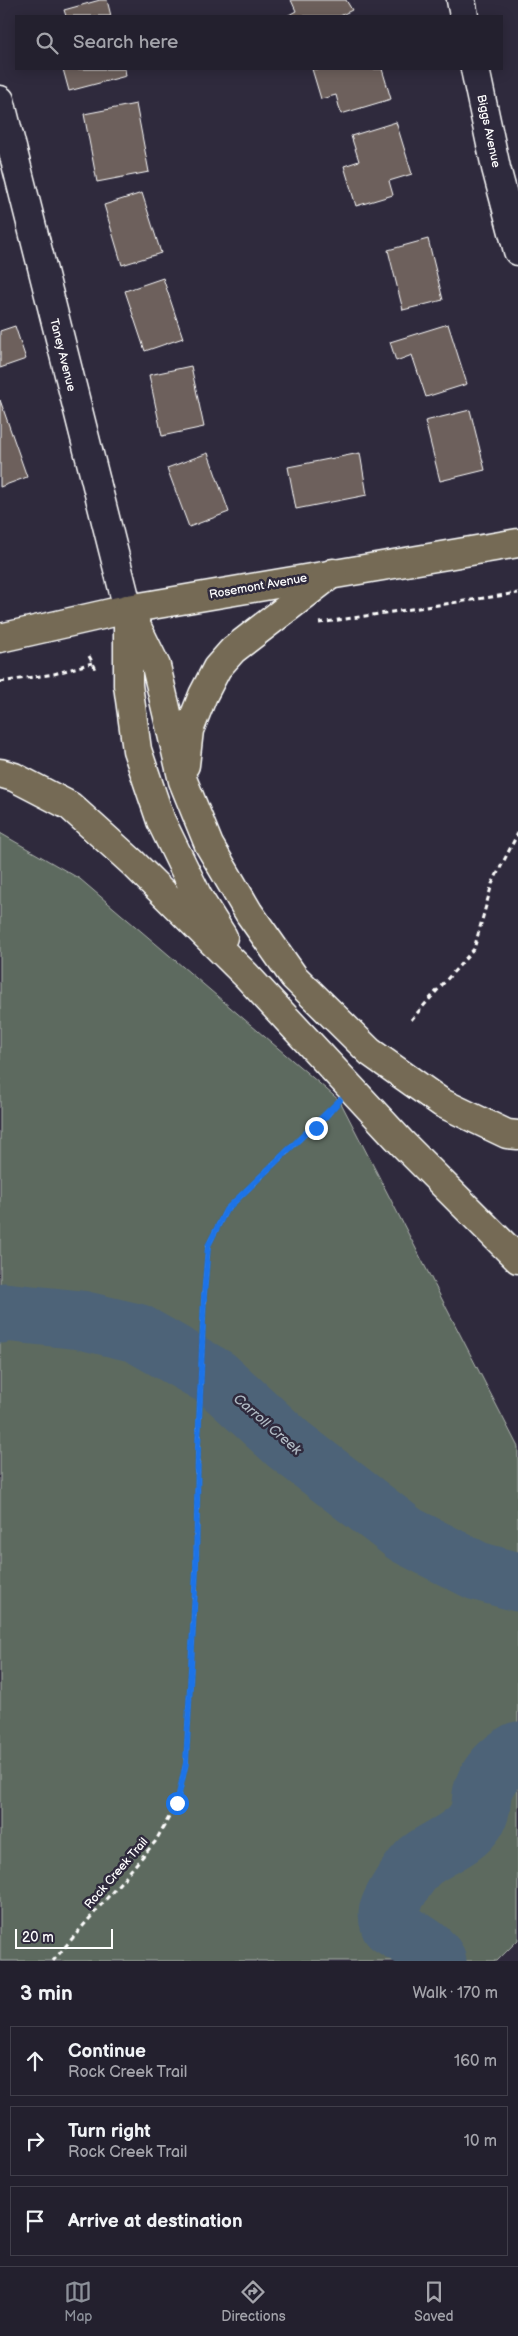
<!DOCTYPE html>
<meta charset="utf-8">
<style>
:root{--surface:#23202e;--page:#2f2d3a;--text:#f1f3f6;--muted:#a3a3aa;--line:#403e4a;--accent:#8c9099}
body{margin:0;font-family:"Balsamiq Sans",sans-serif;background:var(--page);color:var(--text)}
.scale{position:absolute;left:15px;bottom:12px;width:98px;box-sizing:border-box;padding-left:5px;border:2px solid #fff;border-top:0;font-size:14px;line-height:18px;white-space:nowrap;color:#fff;-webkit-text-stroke:4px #2f2a3d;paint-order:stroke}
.stop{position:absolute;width:15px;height:15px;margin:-11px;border:4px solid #1a73e8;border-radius:50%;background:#fff}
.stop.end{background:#1a73e8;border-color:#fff;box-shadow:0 1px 5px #0008}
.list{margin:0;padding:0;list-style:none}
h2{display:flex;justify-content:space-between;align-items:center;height:65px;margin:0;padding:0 20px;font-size:21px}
h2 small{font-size:16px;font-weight:400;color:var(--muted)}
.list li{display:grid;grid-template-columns:32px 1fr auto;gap:15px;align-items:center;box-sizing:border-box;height:70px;margin:0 10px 10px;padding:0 10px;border:1px solid var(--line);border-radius:0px}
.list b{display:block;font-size:19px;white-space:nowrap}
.list p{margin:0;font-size:16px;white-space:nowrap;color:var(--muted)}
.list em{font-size:16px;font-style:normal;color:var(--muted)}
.icon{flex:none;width:28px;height:28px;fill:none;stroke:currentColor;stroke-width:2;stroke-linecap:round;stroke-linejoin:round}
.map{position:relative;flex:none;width:518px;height:1961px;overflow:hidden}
.search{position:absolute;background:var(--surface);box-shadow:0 2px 12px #0003;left:15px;right:15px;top:15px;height:55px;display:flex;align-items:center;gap:12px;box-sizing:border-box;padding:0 18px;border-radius:0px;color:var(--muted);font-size:19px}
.sheet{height:305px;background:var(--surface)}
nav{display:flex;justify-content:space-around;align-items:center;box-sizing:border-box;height:70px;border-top:1px solid var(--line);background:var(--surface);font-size:14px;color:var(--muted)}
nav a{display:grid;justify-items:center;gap:2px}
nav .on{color:var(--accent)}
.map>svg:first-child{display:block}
.green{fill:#5d6a5f;stroke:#aeb4af}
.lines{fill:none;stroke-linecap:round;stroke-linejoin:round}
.river{stroke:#4d6478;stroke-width:59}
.building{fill:#6d605c;stroke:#fff}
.minor-casing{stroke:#fff;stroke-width:31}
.major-casing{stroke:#fff;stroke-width:31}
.highway-casing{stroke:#fff;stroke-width:31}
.path{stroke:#fff;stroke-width:3;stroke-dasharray:5 4;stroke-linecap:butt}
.minor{stroke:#2f2a3d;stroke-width:28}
.major{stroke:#746b55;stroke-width:28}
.highway{stroke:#746b55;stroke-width:28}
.route{stroke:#1a73e8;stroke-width:6}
.labels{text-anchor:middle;stroke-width:5;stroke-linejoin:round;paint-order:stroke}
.street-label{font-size:12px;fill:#fff;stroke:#2f2a3d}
.water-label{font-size:14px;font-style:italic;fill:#afb9c2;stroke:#2f2a3d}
</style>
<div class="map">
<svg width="518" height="1961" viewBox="0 0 518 1961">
<rect width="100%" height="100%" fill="#2f2a3d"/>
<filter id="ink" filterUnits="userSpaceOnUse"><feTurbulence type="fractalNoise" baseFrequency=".02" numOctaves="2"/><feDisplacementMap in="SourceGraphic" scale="10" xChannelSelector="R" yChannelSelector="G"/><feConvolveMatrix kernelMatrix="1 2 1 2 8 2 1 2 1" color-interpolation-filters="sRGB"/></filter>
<g filter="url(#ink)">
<!-- green -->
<path class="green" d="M0,833l80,46 260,222 178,346v493l-21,21h-497z"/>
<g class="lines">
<!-- river -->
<path class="river" d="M0,1314l4,-2 77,8 56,13 79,45 72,66 118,91 71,36 41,11
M437,1961c-7,-14 -33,-26 -47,-36 -1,-3 -2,-8 -2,-12 2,-12 23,-44 32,-52 17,-14 44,-21 56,-41 5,-8 5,-17 6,-26 4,-19 20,-34 36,-43"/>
</g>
<!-- building -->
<path class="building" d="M100,0h7l4,16h-45l-2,-6z
M291,0h55l6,10 -12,6h-53l9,-5z
M63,69h62l1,7 -57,15z
M312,69h70l9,30 -50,15 -5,-19 -15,4z
M136,104l13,68 -52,10 -13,-68z
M396,122l16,52 -23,7 4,14 -37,11 -12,-40 15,-5 -8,-25z
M142,193l19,60 -39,12 -18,-60z
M428,239l15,61 -40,10 -15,-60z
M163,278l20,60 -38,13 -20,-60z
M448,324l19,60 -41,13 -14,-42 -16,6 -6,-19z
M15,326l11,33 -26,9v-37z
M191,366l13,61 -42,9 -13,-61z
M0,400l27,77 -27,10z
M470,410l15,60 -45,11 -15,-60z
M208,453l21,59 -40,15 -22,-59z
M360,453l7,42 -71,14 -8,-42z"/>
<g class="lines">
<!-- minor casing -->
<g class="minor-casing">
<path id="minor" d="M461,0l3,16
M475,69l21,99 22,83
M0,100l128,509"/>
</g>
<!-- major casing -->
<g class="major-casing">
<path id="major" d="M0,638l128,-29 390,-66"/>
</g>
<!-- highway casing -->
<g class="highway-casing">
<path id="highway" d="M128,609l28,57 27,115 26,64 40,68 45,64 76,75 72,51 65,31 11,1
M128,615v70l9,65 24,71 37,76 25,40
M185,765l4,-35 14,-35 14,-27 16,-18 100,-77
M0,773l14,4 56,29 63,57 113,112 156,168 116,116"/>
</g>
<!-- path -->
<path class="path" d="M319,623l199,-30
M89,656l8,15
M0,682l54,-8 38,-11
M411,1020l63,-71 18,-65 26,-51
M316,1128l15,-17
M53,1961l102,-119 22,-39 9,-40 10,-193 2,-123 6,-151 4,-50 18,-36 104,-100"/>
<!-- minor -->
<use href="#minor" class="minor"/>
<!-- major -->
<use href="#major" class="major"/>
<!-- highway -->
<use href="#highway" class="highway"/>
</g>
</g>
<g class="lines" filter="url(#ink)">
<!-- route -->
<path class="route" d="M177,1803l9,-40 10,-193 2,-123 6,-151 4,-50 18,-36 114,-110 -24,28"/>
</g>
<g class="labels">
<!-- street labels -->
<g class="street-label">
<text transform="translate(489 131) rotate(78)" y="4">Biggs Avenue</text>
<text transform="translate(63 355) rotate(76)" y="4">Taney Avenue</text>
<text transform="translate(258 586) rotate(-10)" y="4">Rosemont Avenue</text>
<text transform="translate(116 1873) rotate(-49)" y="4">Rock Creek Trail</text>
</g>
<!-- water labels -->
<g class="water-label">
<text transform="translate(268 1424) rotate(41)" y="5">Carroll Creek</text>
</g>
</g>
</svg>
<div class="scale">20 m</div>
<div class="stop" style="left:177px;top:1803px"></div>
<div class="stop end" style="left:316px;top:1128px"></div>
<div class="search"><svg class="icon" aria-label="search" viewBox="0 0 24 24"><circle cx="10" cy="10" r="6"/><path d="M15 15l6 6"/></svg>Search here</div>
</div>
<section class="sheet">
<h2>3 min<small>Walk · 170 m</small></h2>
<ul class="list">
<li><svg class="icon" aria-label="ahead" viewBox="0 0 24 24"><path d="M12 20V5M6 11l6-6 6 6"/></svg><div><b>Continue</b><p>Rock Creek Trail</p></div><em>160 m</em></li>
<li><svg class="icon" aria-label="right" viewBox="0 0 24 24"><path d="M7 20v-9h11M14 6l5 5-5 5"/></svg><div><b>Turn right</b><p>Rock Creek Trail</p></div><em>10 m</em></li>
<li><svg class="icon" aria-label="arrive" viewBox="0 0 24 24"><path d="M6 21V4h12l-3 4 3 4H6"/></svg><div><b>Arrive at destination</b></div></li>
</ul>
</section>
<nav>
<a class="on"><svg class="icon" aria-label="map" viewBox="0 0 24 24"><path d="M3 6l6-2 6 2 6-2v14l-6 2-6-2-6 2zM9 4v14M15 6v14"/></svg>Map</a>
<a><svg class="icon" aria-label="directions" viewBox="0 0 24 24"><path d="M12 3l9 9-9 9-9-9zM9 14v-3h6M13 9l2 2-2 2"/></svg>Directions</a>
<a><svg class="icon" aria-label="saved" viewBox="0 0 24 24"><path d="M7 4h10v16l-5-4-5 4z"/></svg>Saved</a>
</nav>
